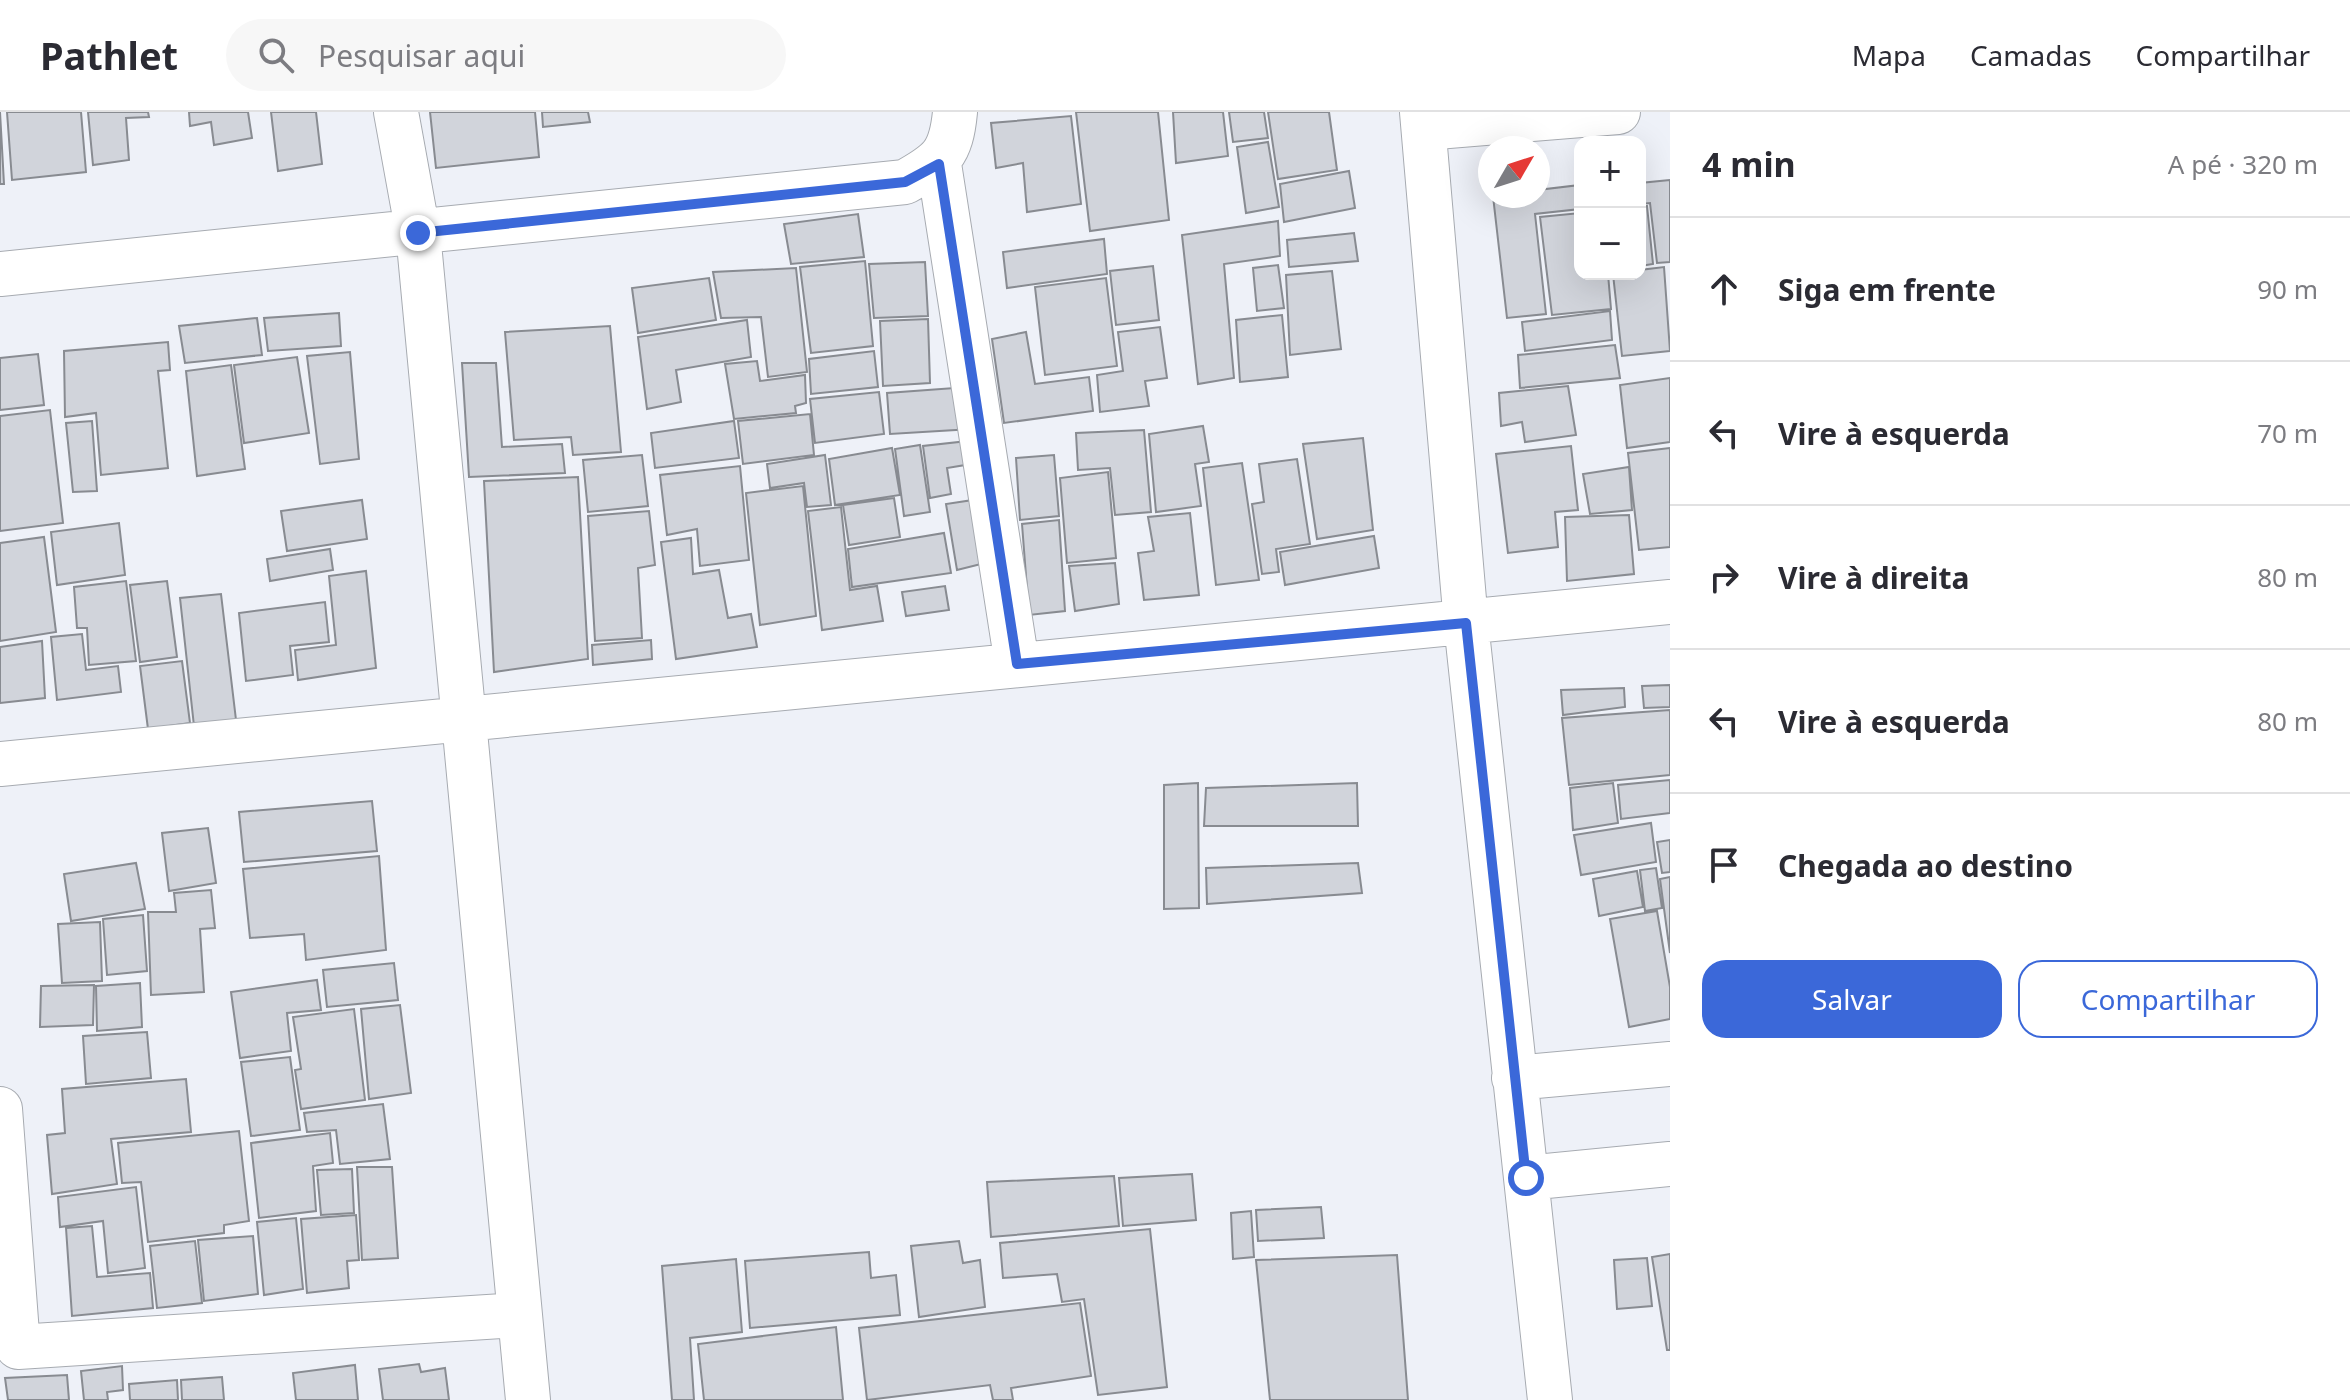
<!DOCTYPE html>
<html lang="pt">
<meta charset="utf-8">
<style>
:root{--surface:#fff;--page:#f7f7f7;--text:#2b2b33;--muted:#7c7c81;--line:#e1e1e2;--accent:#3b68d9}
body{margin:0;font-family:"Noto Sans",sans-serif;background:var(--page);color:var(--text)}
.controls{position:absolute;right:24px;top:24px;display:grid;overflow:hidden;border-radius:16px;box-shadow:0 8px 32px #0002}
.controls button{width:72px;height:72px;display:grid;place-items:center;padding:0;border:0;border-bottom:2px solid var(--line);background:var(--surface);color:var(--text);font:40px sans-serif}
.compass{position:absolute;left:1478px;top:24px;width:72px;height:72px;border-radius:50%;background:var(--surface);box-shadow:0 8px 32px #0002;rotate:51deg}
.stop{position:absolute;width:24px;height:24px;margin:-18px;border:6px solid #3b68d9;border-radius:50%;background:#fff}
.stop.end{background:#3b68d9;border-color:#fff;box-shadow:0 2px 8px #0008}
.list{margin:0;padding:0;list-style:none}
h2{display:flex;justify-content:space-between;align-items:center;height:104px;margin:0;padding:0 32px;font-size:34px}
h2 small{font-size:26px;font-weight:400;color:var(--muted)}
.list li{display:grid;grid-template-columns:52px 1fr auto;gap:24px;align-items:center;box-sizing:border-box;height:144px;padding:0 32px;border-top:2px solid var(--line)}
.list b{display:block;font-size:30px;white-space:nowrap}
.list em{font-size:26px;font-style:normal;color:var(--muted)}
.actions{display:flex;gap:16px;padding:24px 32px}
.actions a{flex:1;padding:18px 0;border:2px solid var(--accent);border-radius:24px;text-align:center;font-size:28px;color:var(--accent)}
.actions .main{background:var(--accent);color:#fff}
.icon{flex:none;width:44px;height:44px;fill:none;stroke:currentColor;stroke-width:2;stroke-linecap:round;stroke-linejoin:round}
.map{position:relative;flex:none;width:1670px;height:1288px;overflow:hidden}
header{display:flex;align-items:center;gap:48px;box-sizing:border-box;height:112px;padding:0 40px;background:var(--surface);border-bottom:2px solid var(--line)}
header strong{font-size:38px}
nav{display:flex;gap:44px;margin-inline-start:auto;font-size:28px}
.search{width:560px;height:72px;background:var(--page);display:flex;align-items:center;gap:20px;box-sizing:border-box;padding:0 28px;border-radius:44px;color:var(--muted);font-size:30px}
main{display:flex}
aside{flex:1;background:var(--surface)}
.map>svg:first-child{display:block}
.building{fill:#d1d4db;stroke:#888b91;stroke-width:2}
.lines{fill:none;stroke-linecap:round;stroke-linejoin:round}
.street-casing{stroke:#a7abb1;stroke-width:46}
.street{stroke:#fff;stroke-width:44}
.route{stroke:#3b68d9;stroke-width:10}
</style>
<header>
<strong>Pathlet</strong>
<div class="search"><svg class="icon" aria-label="search" viewBox="0 0 24 24"><circle cx="10" cy="10" r="6"/><path d="M15 15l6 6"/></svg>Pesquisar aqui</div>
<nav><a>Mapa</a><a>Camadas</a><a>Compartilhar</a></nav>
</header>
<main>
<div class="map">
<svg width="1670" height="1288" viewBox="0 0 1670 1288">
<rect width="100%" height="100%" fill="#eef1f8"/>
<!-- building -->
<path class="building" d="M0,0l4,72h-4z
M7,0h74l5,60 -74,8z
M88,0h60l1,5 -23,1 3,42 -36,5z
M189,0h59l4,26 -38,7 -3,-23 -21,4z
M271,0h45l6,52 -44,7z
M430,0h105l4,45 -103,11z
M542,0h46l2,10 -47,5z
M1076,0h82l11,108 -79,11z
M1173,0h50l5,44 -52,7z
M1229,0h35l4,26 -35,4z
M1268,0h61l8,58 -59,9z
M1071,4l10,88 -54,8 -4,-49 -27,5 -5,-45z
M1268,30l11,65 -33,6 -9,-66z
M1349,59l6,37 -71,14 -4,-38z
M1670,68v82l-13,1 -7,-60 -10,1v-21z
M1580,73v24l-45,5 11,100 -39,4 -14,-122h45v-6z
M1647,94l6,58 -13,2v-59z
M1580,101v61h28l3,35 -59,6 -12,-98z
M858,102l6,43 -73,7 -7,-40z
M1278,109l2,35 -56,8 10,114 -36,6 -16,-149z
M1354,121l4,28 -69,6 -2,-27z
M1104,127l3,35 -100,14 -4,-36z
M865,149l8,85 -62,7 -11,-86z
M925,150l3,54 -54,2 -5,-54z
M1278,153l6,43 -27,3 -4,-43z
M1153,154l6,54 -43,5 -6,-54z
M1664,155l6,84 -48,5 -9,-82h27v-4z
M796,156l11,104 -39,5 -7,-60 -40,1 -8,-46z
M1332,159l9,78 -51,6 -4,-80z
M709,166l7,42 -78,13 -6,-45z
M1106,166l11,88 -72,9 -10,-88z
M1610,199l2,29 -87,11 -3,-29z
M339,201l2,33 -73,5 -4,-33z
M1282,203l6,62 -48,5 -4,-62z
M257,206l5,37 -77,8 -6,-37z
M928,207l2,64 -47,3 -3,-65z
M747,208l4,37 -75,13 5,32 -34,7 -9,-72z
M610,214l11,126 -48,3 -2,-18 -57,3 -9,-108z
M1160,215l7,51 -22,3 4,25 -49,6 -3,-37 26,-4 -5,-39z
M1026,220l9,52 54,-7 4,34 -89,12 -12,-84z
M168,230l2,28 -12,1 10,97 -67,7 -5,-62 -31,4 -1,-66z
M1615,233l5,33 -100,10 -2,-33z
M874,239l4,36 -67,7 -2,-35z
M350,240l9,107 -39,5 -13,-108z
M38,242l6,51 -44,5v-52z
M297,245l12,76 -65,10 -10,-78z
M757,249l3,20 45,-6 1,28 -11,3 1,7 -62,6 -9,-55z
M462,251h34l6,84 60,-3 3,29 -96,4z
M231,253l14,104 -48,7 -11,-105z
M1670,266v64l-43,6 -7,-63z
M1568,274l8,49 -51,7 -3,-20 -21,4 -2,-33z
M968,275l4,42 -82,5 -3,-41z
M879,280l5,42 -69,9 -5,-44z
M50,298l13,113 -63,8v-115z
M810,302l4,41 -71,9 -5,-43z
M92,309l5,70 -24,1 -7,-69z
M734,309l5,37 -84,10 -4,-35z
M1203,314l6,36 -14,2 6,42 -45,6 -7,-78z
M1144,318l7,82 -36,3 -5,-47 -32,2 -2,-37z
M1363,326l10,92 -56,9 -14,-95z
M977,328l-12,25 -18,3 4,26 -21,4 -7,-52z
M920,333l10,67 -26,4 -9,-67z
M1571,334l7,64 -23,2 3,35 -50,6 -12,-99z
M892,336l8,47 -65,10 -6,-46z
M1670,336v99l-31,3 -11,-97z
M642,343l6,51 -60,6 -5,-52z
M825,343l6,50 -24,2 -3,-24 -34,5 -3,-24z
M1054,343l5,61 -39,4 -4,-62z
M1297,347l13,85 -34,5 3,23 -17,2 -10,-70 12,-2 -5,-38z
M1242,351l17,117 -43,5 -13,-117z
M740,354l9,94 -49,6 -3,-37 -30,6 -7,-60z
M1629,355l3,43 -42,4 -7,-40z
M1108,360l8,86 -49,5 -7,-85z
M578,365l10,182 -94,13 -10,-191z
M803,374l13,130 -56,9 -14,-132z
M894,386l6,39 -51,8 -6,-40z
M362,388l5,39 -80,12 -6,-40z
M973,388l12,63 -28,7 -11,-66z
M841,395l9,83 27,-4 6,35 -61,9 -14,-119z
M649,399l6,54 -17,3 4,70 -47,3 -7,-125z
M1190,401l9,82 -55,5 -6,-47 16,-2 -6,-34z
M1629,403l5,59 -67,7 -2,-64z
M1059,408l6,91 -36,4 -7,-91z
M119,411l6,52 -68,10 -6,-53z
M944,421l7,40 -99,14 -4,-38z
M1374,424l5,32 -94,17 -5,-33z
M44,425l12,95 -56,9v-98z
M691,426l2,36 26,-4 9,48 23,-4 6,33 -81,12 -15,-117z
M330,437l3,21 -63,11 -3,-22z
M1115,451l4,41 -44,7 -6,-45z
M366,459l10,97 -78,12 -3,-30 41,-5 -7,-69z
M126,469l10,80 -47,4 -2,-37h-10l-3,-41z
M167,469l10,76 -37,5 -10,-77z
M945,474l4,24 -43,6 -4,-24z
M221,482l15,126 -42,6 -14,-128z
M325,490l4,40 -39,4 3,29 -47,6 -7,-68z
M82,522l4,36 32,-4 3,26 -64,8 -6,-63z
M651,528l1,19 -59,6 -1,-20z
M42,529l3,57 -45,5v-56z
M182,549l8,62 -42,6 -8,-63z
M1670,573v22l-26,1 -2,-22z
M1624,576l1,19 -62,8 -2,-25z
M1670,598v65l-101,10 -7,-67z
M1670,668v33l-49,6 -3,-34z
M1198,671l1,125 -35,1v-124z
M1357,671l1,43h-154l2,-38z
M1613,671l5,40 -45,7 -3,-42z
M372,689l5,50 -133,11 -5,-50z
M1651,711l5,39 -75,13 -7,-40z
M208,716l8,55 -47,8 -7,-58z
M1670,728v32l-8,1 -5,-31z
M379,744l7,94 -80,10 -2,-26 -54,4 -7,-69z
M136,751l9,46 -74,12 -7,-47z
M1358,751l4,30 -155,11 -1,-36z
M1656,756l6,40 -17,3 -5,-41z
M1637,759l6,36 -44,9 -6,-37z
M1670,765v76l-10,-74z
M211,778l4,38 -15,1 4,63 -53,3 -3,-83h28l-2,-19z
M1657,799l13,76v32l-41,8 -19,-108z
M143,803l4,56 -40,4 -4,-56z
M100,810l2,59 -40,2 -4,-59z
M394,851l4,37 -71,7 -4,-37z
M317,868l4,30 -34,3 4,38 -51,7 -9,-66z
M140,871l2,44 -45,4 -1,-45z
M94,873l-1,40 -53,2 1,-41z
M400,893l11,88 -42,6 -8,-90z
M354,897l11,91 -64,9 -6,-39 6,-1 -8,-52z
M147,920l4,46 -65,6 -3,-48z
M290,945l10,73 -49,6 -10,-74z
M186,967l5,53 -80,7 6,45 -65,10 -5,-59 18,-2 -3,-44z
M383,992l7,55 -50,5 -4,-34 -29,2 -3,-19z
M239,1019l10,90 -25,4v8l-76,9 -7,-60 -19,1 -4,-40z
M330,1021l3,30 -20,3 3,45 -57,7 -8,-75z
M357,1055h35l6,91 -36,2z
M352,1057l2,44 -33,2 -4,-45z
M1192,1062l4,46 -73,6 -4,-48z
M1114,1064l5,50 -128,11 -4,-55z
M136,1075l9,81 -37,5 -5,-52 -43,6 -2,-30z
M1321,1095l3,31 -66,3 -2,-31z
M1251,1099l3,46 -21,2 -2,-46z
M356,1103l3,45 -12,1 2,27 -42,5 -6,-74z
M296,1106l7,71 -39,6 -7,-73z
M92,1114l5,51 53,-4 3,35 -81,8 -6,-88z
M1150,1117l17,158 -69,8 -14,-96 -22,3 -5,-28 -54,4 -3,-35z
M253,1124l5,58 -54,7 -6,-61z
M195,1129l7,62 -45,5 -7,-62z
M959,1129l4,22 17,-3 5,47 -66,10 -8,-71z
M869,1140l2,26 25,-3 4,40 -150,13 -5,-67z
M1670,1142v96h-3l-15,-93z
M1397,1143l11,145h-138l-14,-140z
M1647,1146l5,48 -35,3 -3,-49z
M736,1147l6,73 -52,6 4,62h-22l-10,-134z
M1080,1191l11,73 -80,12 2,12h-20l-3,-15 -123,15 -8,-72z
M836,1215l7,73h-139l-6,-56z
M419,1252l2,8 24,-4 4,32h-66l-4,-31z
M355,1253l3,35h-62l-3,-27z
M122,1254l1,24 -16,2 1,8h-24l-3,-29z
M67,1263l2,25h-61l-3,-22z
M222,1265l2,23h-42l-1,-20z
M177,1268l1,20h-48l-1,-16z"/>
<g class="lines">
<!-- street casing -->
<g class="street-casing">
<path id="street" d="M396,0l22,121 110,1167
M1422,0l44,511 84,777
M1424,16l194,-16
M939,52l78,500
M0,162l905,-92c36,-20 46,-28 50,-70
M0,652l1670,-162
M1514,966l156,-14
M0,997l18,238 500,-32
M1526,1066l144,-14"/>
</g>
<!-- street -->
<use href="#street" class="street"/>
</g>
<g class="lines">
<!-- route -->
<path class="route" d="M418,121l487,-51 34,-18 78,500 449,-41 60,555"/>
</g>
</svg>
<div class="controls">
<button>+</button>
<button>−</button>
</div>
<svg class="compass" viewBox="-18 -18 36 36"><path d="M0-13l5 13h-10z" fill="#e53935"/><path d="M0 13l5-13h-10z" fill="#7c7c81"/></svg>
<div class="stop" style="left:1526px;top:1066px"></div>
<div class="stop end" style="left:418px;top:121px"></div>
</div>
<aside>
<h2>4 min<small>A pé · 320 m</small></h2>
<ul class="list">
<li><svg class="icon" aria-label="ahead" viewBox="0 0 24 24"><path d="M12 20V5M6 11l6-6 6 6"/></svg><div><b>Siga em frente</b></div><em>90 m</em></li>
<li><svg class="icon" aria-label="left" viewBox="0 0 24 24"><path d="M17 20v-9H6M10 6l-5 5 5 5"/></svg><div><b>Vire à esquerda</b></div><em>70 m</em></li>
<li><svg class="icon" aria-label="right" viewBox="0 0 24 24"><path d="M7 20v-9h11M14 6l5 5-5 5"/></svg><div><b>Vire à direita</b></div><em>80 m</em></li>
<li><svg class="icon" aria-label="left" viewBox="0 0 24 24"><path d="M17 20v-9H6M10 6l-5 5 5 5"/></svg><div><b>Vire à esquerda</b></div><em>80 m</em></li>
<li><svg class="icon" aria-label="arrive" viewBox="0 0 24 24"><path d="M6 21V4h12l-3 4 3 4H6"/></svg><div><b>Chegada ao destino</b></div></li>
</ul>
<div class="actions"><a class="main">Salvar</a><a>Compartilhar</a></div>
</aside>
</main>
